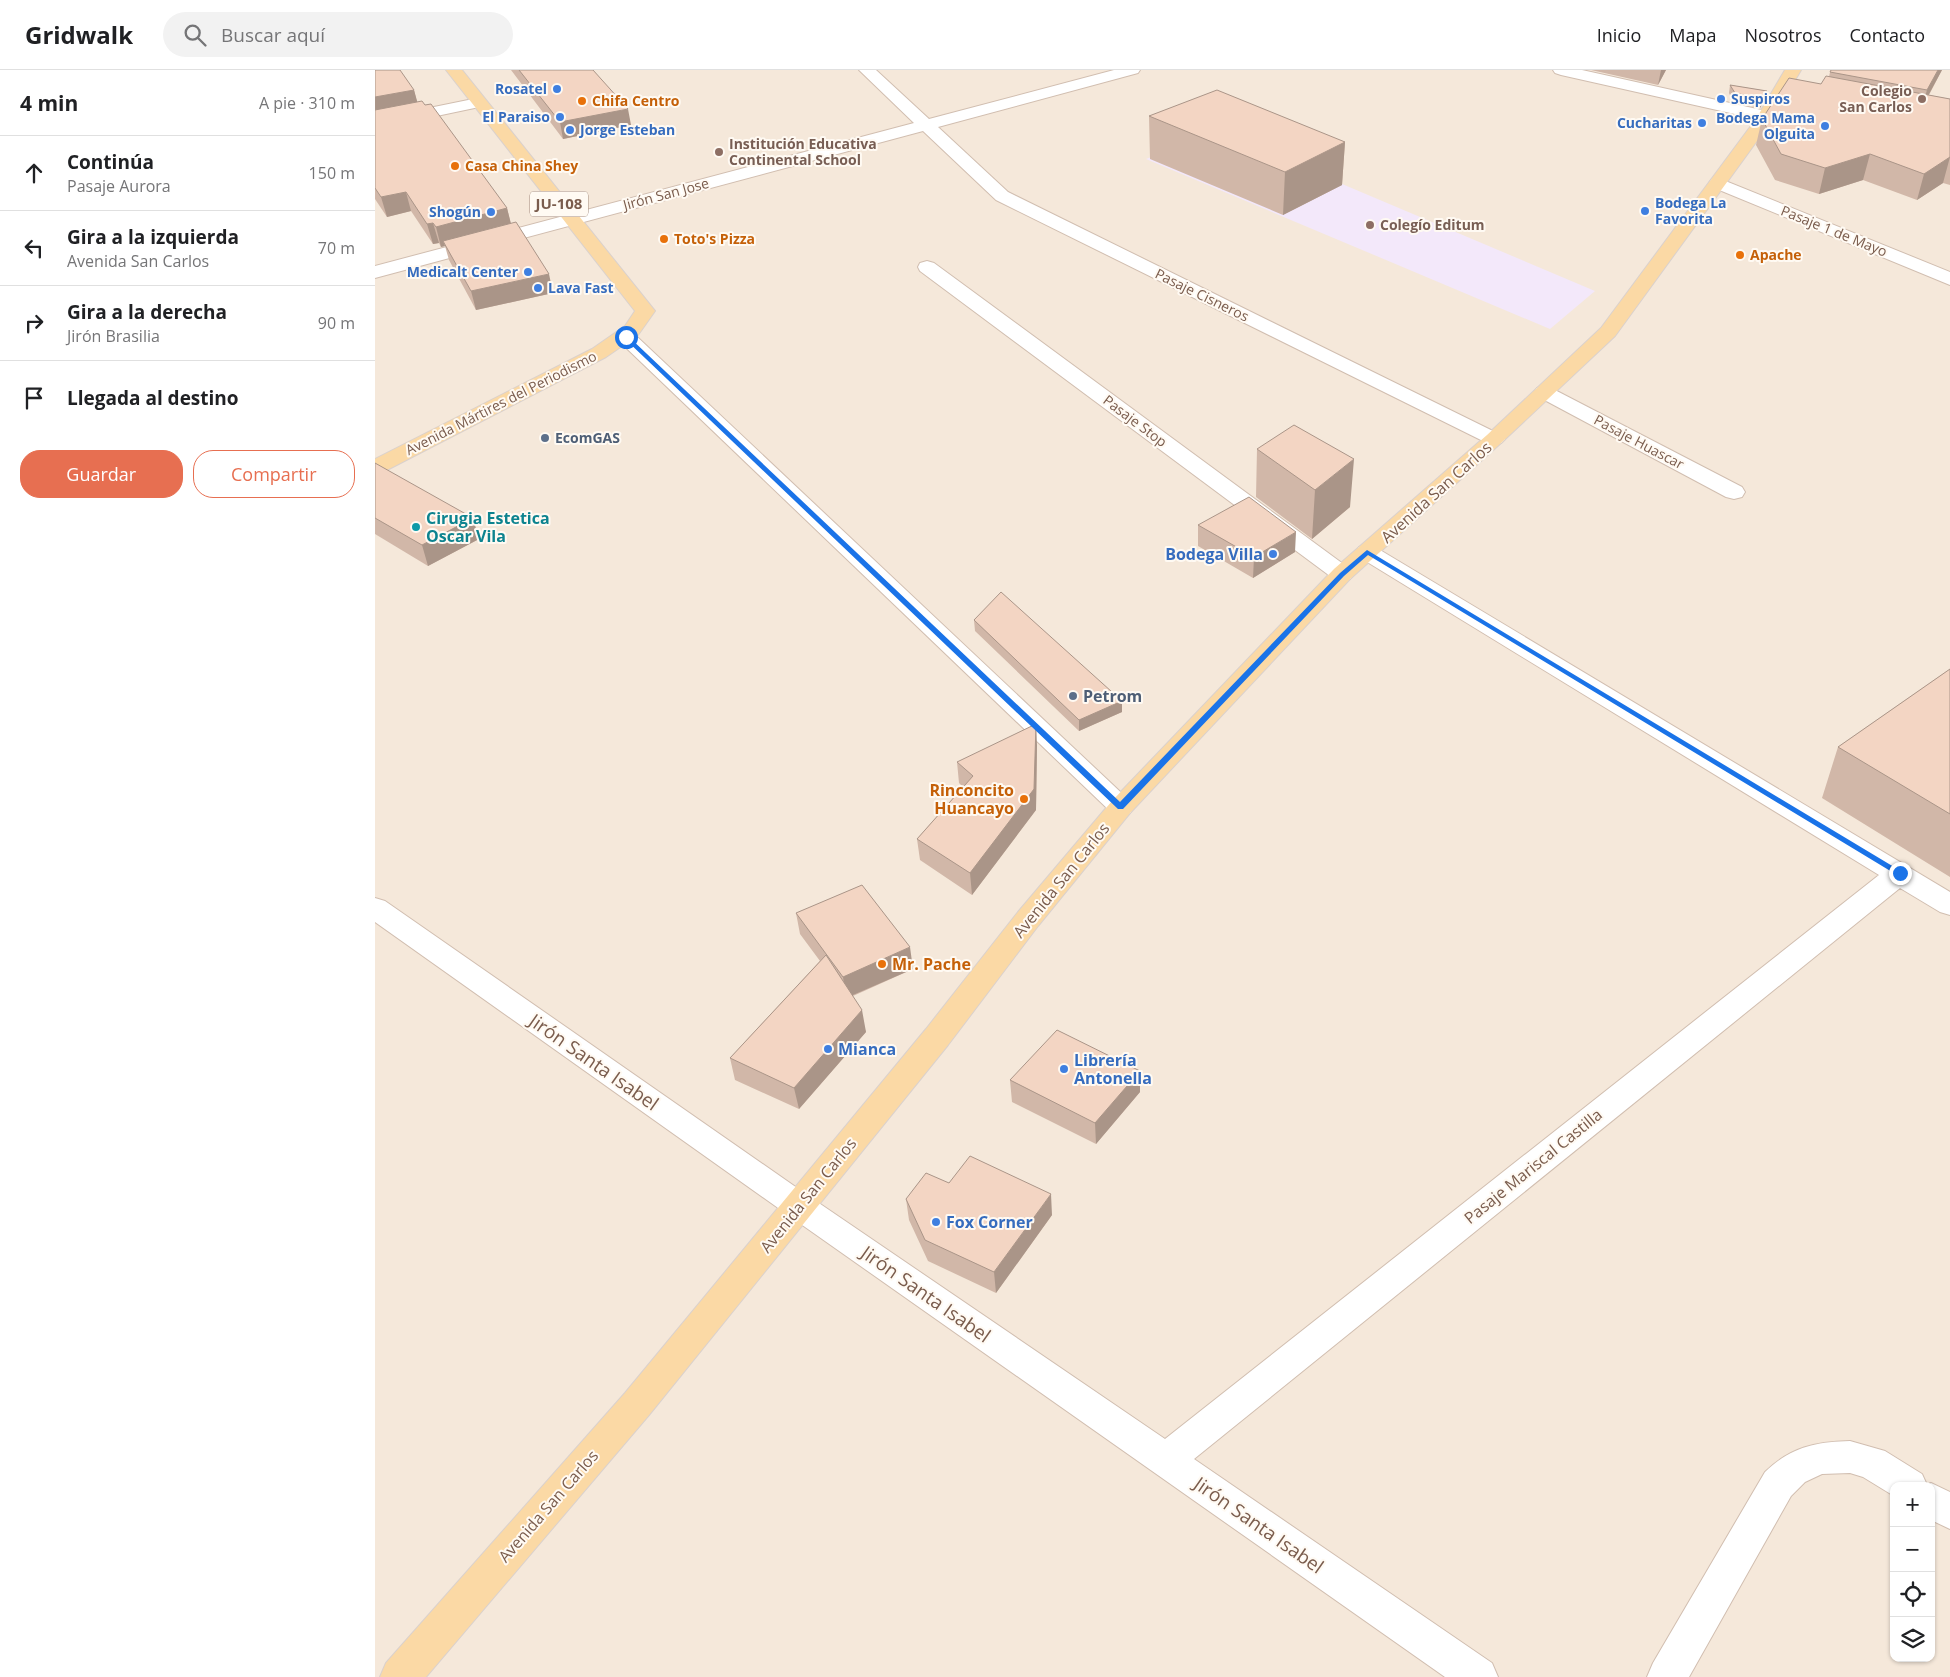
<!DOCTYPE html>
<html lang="es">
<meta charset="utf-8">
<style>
:root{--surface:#fff;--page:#f2f2f2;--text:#202124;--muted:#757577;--line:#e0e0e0;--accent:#e76f51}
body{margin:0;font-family:"Open Sans",sans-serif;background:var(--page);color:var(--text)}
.controls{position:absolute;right:15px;bottom:15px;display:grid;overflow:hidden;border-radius:10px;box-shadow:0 1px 4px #0004}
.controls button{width:45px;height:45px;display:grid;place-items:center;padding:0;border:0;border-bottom:1px solid var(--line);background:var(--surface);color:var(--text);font:25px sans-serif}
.stop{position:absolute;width:15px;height:15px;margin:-11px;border:4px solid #1a73e8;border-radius:50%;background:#fff}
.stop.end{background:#1a73e8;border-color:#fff;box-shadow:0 1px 5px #0008}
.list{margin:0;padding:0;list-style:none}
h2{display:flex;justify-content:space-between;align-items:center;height:65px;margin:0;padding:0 20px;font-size:21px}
h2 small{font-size:16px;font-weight:400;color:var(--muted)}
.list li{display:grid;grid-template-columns:32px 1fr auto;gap:15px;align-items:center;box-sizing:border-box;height:75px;padding:0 20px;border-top:1px solid var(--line)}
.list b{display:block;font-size:19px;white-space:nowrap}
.list p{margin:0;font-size:16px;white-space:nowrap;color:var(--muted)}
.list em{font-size:16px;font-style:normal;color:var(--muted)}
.actions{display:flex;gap:10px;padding:15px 20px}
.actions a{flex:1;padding:11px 0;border:1px solid var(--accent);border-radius:20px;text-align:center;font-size:18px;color:var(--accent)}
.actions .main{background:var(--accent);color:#fff}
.icon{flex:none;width:28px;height:28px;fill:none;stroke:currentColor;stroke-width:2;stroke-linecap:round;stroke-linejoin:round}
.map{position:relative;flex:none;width:1575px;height:1607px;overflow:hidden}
header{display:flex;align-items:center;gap:30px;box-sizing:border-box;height:70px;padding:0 25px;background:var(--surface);border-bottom:1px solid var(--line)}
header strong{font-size:24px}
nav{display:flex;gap:28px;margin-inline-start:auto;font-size:18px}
.search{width:350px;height:45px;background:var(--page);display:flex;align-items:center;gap:12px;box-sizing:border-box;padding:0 18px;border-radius:28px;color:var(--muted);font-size:19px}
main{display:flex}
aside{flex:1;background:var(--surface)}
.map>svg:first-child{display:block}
.residential{fill:#f5e8da;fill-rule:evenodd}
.education{fill:#f3e8fa}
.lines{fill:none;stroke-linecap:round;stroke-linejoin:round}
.minor-casing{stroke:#d1beb0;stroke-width:2}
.major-casing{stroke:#dad1cd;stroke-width:2}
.minor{fill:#fff;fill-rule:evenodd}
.major{fill:#fbd9a5;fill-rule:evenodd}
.wall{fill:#d1b7a8}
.shaded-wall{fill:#aa9588}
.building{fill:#f3d5c3;stroke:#aa9588}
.route{fill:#1a73e8}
.shop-dot{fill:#3f7fe0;stroke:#fffaf3;stroke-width:2}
.education-dot{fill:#8d6e63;stroke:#fffaf3;stroke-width:2}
.food-dot{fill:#e8710a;stroke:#fffaf3;stroke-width:2}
.service-dot{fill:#5c6f8a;stroke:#fffaf3;stroke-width:2}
.culture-dot{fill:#0f9aa8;stroke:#fffaf3;stroke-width:2}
.labels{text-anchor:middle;stroke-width:4;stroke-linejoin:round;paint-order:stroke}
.far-shop-label{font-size:14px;font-weight:bold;fill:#366cbe;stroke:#fffaf3;text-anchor:end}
.far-education-label{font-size:14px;font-weight:bold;fill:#785e54;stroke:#fffaf3;text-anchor:start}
.far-food-label{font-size:14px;font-weight:bold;fill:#c56008;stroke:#fffaf3;text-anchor:start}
.far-street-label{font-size:14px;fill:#7a5c4d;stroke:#fffaf3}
.far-service-label{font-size:14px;font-weight:bold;fill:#4e5e75;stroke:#fffaf3;text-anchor:start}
.shield{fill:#fffaf3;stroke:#a28b7f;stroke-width:1}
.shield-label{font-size:15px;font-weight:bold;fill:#7a5c4d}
.street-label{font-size:16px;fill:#7a5c4d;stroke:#fffaf3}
.culture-label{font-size:16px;font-weight:bold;fill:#0d838f;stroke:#fffaf3;text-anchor:start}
.shop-label{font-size:16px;font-weight:bold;fill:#366cbe;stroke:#fffaf3;text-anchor:start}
.service-label{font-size:16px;font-weight:bold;fill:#4e5e75;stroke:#fffaf3;text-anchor:start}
.food-label{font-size:16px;font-weight:bold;fill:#c56008;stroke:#fffaf3;text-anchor:end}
.near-street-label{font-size:19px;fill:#7a5c4d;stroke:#fffaf3}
</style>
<header>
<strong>Gridwalk</strong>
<div class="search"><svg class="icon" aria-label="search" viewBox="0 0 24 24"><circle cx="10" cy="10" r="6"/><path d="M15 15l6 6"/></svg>Buscar aquí</div>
<nav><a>Inicio</a><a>Mapa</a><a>Nosotros</a><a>Contacto</a></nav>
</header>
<main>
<aside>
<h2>4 min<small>A pie · 310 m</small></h2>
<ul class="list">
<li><svg class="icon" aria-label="ahead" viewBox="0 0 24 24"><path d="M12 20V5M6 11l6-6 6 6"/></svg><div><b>Continúa</b><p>Pasaje Aurora</p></div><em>150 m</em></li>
<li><svg class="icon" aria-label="left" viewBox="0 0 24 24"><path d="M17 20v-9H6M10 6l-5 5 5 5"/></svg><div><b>Gira a la izquierda</b><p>Avenida San Carlos</p></div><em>70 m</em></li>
<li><svg class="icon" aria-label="right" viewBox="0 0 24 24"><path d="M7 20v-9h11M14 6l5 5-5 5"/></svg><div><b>Gira a la derecha</b><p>Jirón Brasilia</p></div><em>90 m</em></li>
<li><svg class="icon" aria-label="arrive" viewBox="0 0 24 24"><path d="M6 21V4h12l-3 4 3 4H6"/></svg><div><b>Llegada al destino</b></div></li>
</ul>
<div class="actions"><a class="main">Guardar</a><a>Compartir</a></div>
</aside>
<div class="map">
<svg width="1575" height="1607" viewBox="0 0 1575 1607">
<rect width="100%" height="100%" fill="#fdf6ec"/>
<!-- residential -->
<path class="residential" d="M0,0h1575v1607h-1575zM1519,1416h37v172h-37z"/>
<!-- education -->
<path class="education" d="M842,61l378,160 -45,38 -404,-170z"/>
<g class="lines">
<!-- minor casing -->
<g class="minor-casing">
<path id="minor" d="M484,0h17l53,49 185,-49h26l-2,3 -200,54 70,65 493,243 4,4 -4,4 -7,2 -7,-2 -491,-243 -73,-69 -548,147v-12l539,-143z
M1178,0h29l184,41 6,2 2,3 -2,3 -6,2 -205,-46 -6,-2z
M103,28l6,2 2,3 -2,3 -109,23v-10z
M1343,108l232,94v13l-238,-98 -3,-4 3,-4z
M552,191l7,2 416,306 4,5 -4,5 -8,2 -8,-2 -414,-308 -2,-4 2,-4z
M251,261l7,2 497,468 4,6 -4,6 -9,3 -9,-3 -493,-472 -3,-4 3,-4z
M1169,316l7,2 191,99 3,5 -3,5 -8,2 -8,-2 -189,-101 -3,-4 3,-4z
M992,475l8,2 575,345v23l-10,-3 -40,-24 -706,571 298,204 6,14h-53l-657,-462 -413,-293v-24l10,3 425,296 355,242 714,-564 -520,-318 -3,-5 3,-5z
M1475,1371l35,10 37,23 5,11 4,-2 19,9v37l-19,-9v-34h-37v10l-31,-19 -13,-4 -28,1 -17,8 -14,14 -102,181h-42l6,-14 112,-191c26,-25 50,-30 85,-31z"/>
</g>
<!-- major casing -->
<g class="major-casing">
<path id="major" d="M71,0h16l193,241 -17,24 -32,22 -223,115 -8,1v-14l217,-110 33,-23 10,-15z
M1410,0h16l-31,53 -155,213 -114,107 -151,136 -220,234 -92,113 -90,119 -299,370 -223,262h-46l6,-14 239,-270 301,-364 92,-117 94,-111 222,-232 153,-134 114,-107 155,-209z"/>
</g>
<!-- minor -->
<use href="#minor" class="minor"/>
<!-- major -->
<use href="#major" class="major"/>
</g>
<!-- wall -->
<path class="wall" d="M0,0l39,20 3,12 90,106 4,16 42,69 -77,17 -27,-50 -4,-14 -4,1 -2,-4 -6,1 -22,-33 -24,6 -12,-18z
M136,0h82l38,55 -68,14z
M1216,0h75l-8,15z
M1567,0l-13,25 21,4v86l-7,-2 -26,17 -54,-20 -44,14 -44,-14 -19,-35 6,-26 59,-35 8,-7 1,-5z
M1355,15l37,6 -2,9 -5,8 -27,-6 -4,-9z
M774,46l196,26 -3,43 -59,30 -133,-56z
M882,379l93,58 -38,32 -56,-42z
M0,393l104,76 -51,27 -53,-32z
M823,455l97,27 -42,26 -55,-32z
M599,550l148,92 -43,19 -104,-100z
M1575,599v208l-128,-79 16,-51z
M662,675l-1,65 -64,85 -52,-35 -3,-21 46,-52 -4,-4 -2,-21z
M421,843l117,56 -60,27 13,36 -67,77 -64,-29 -5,-22 90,-97 -20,-27z
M765,1001v21l-44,52 -84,-42 -2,-22z
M574,1113l103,32 -56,78 -68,-32 -19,-41 -3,-21z"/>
<!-- shaded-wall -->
<path class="shaded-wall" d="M1286,0h5l-8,15z
M1563,0h4l-20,37 5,-17z
M39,20l5,18 -44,9v-20z
M1392,21l-2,9 -5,8 2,-9z
M253,39l3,16 -68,14 -3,-17z
M970,72l-3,43 -59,30 2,-43z
M1495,84l-7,26 -44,14 6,-26z
M1575,87l-7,26 -26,17 7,-26z
M31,122l5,19 -24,6 -6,-20z
M132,138l5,20 -69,13 2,5 -4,1 -5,-20z
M58,153l6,20 -6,1 -6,-20z
M174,204l4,19 -77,17 -5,-19z
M979,389l-4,48 -38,32 3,-49z
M98,448l6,21 -51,27 -6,-21z
M921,462l-1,20 -42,26 1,-21z
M747,631v11l-43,19v-11z
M661,654l1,21 -1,65 -64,85 -2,-22z
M535,877l3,22 -67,29 -3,-21z
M487,940l4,22 -67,77 -5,-21z
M765,1001v21l-44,52 -1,-21z
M676,1124l1,21 -56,78 -2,-21z"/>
<!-- building -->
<path class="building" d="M0,0h25l14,20 -39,7z
M144,0h74l35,39 -68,13z
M1456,0h107l-11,20 -97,-18z
M1451,6l124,23v58l-26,17 -54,-20 -45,14 -44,-14 -19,-35 27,-41 32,6z
M1355,15l37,6 -5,8 -27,-6z
M842,20l128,52 -60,30 -136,-56z
M47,31l3,4 6,-1 76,104 -71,19 -3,-4 -6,1 -21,-32 -25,5 -6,-9v-78z
M141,152l33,52 -78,17 -28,-50z
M919,355l60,34 -39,31 -58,-41z
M0,393l98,55 -51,27 -47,-27z
M874,427l47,35 -42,25 -56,-32z
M626,522l121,109 -43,19 -105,-100z
M1575,599v145l-112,-67z
M661,654l-2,65 -64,84 -53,-34 56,-63 -16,-14z
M487,815l48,62 -67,30 -47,-64z
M451,885l36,55 -68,78 -64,-30z
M682,960l83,41 -45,52 -85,-43z
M595,1086l81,38 -57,78 -69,-32 -19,-41 20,-26 23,10z"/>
<!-- route -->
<path class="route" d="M249,266h4l492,466 220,-229 27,-23 537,323 -4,2h-3l-529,-320 -24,21 -221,233h-5l-494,-471z"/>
<!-- markers -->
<g class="shop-dot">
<circle cx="182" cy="19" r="5"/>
<circle cx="1346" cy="29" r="5"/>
<circle cx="185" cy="47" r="5"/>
<circle cx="1327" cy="53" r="5"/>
<circle cx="1450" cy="56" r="5"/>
<circle cx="195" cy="60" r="5"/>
<circle cx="1270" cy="141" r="5"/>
<circle cx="116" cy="142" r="5"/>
<circle cx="153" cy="202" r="5"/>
<circle cx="163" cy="218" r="5"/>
<circle cx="898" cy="484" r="5"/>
<circle cx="453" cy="979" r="5"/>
<circle cx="689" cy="999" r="5"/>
<circle cx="561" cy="1152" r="5"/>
</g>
<g class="education-dot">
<circle cx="1547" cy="29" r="5"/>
<circle cx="344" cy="82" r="5"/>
<circle cx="995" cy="155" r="5"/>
</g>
<g class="food-dot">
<circle cx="207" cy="31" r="5"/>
<circle cx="80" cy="96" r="5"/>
<circle cx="289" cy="169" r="5"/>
<circle cx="1365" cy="185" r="5"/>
<circle cx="649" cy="729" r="5"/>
<circle cx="507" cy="894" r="5"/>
</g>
<g class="service-dot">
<circle cx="170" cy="368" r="5"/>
<circle cx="698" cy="626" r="5"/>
</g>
<circle class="culture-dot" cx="41" cy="457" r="5"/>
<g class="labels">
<!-- far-shop labels -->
<g class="far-shop-label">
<text x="172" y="24">Rosatel</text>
<text x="1356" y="34" text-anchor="start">Suspiros</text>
<text x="175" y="52">El Paraiso</text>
<text x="1440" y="53">Bodega Mama<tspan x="1440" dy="16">Olguita</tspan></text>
<text x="1317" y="58">Cucharitas</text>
<text x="205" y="65" text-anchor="start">Jorge Esteban</text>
<text x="1280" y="138" text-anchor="start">Bodega La<tspan x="1280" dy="16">Favorita</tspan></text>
<text x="106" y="147">Shogún</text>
<text x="143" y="207">Medicalt Center</text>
<text x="173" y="223" text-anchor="start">Lava Fast</text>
</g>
<!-- far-education labels -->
<g class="far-education-label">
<text x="1537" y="26" text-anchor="end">Colegio<tspan x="1537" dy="16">San Carlos</tspan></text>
<text x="354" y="79">Institución Educativa<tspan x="354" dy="16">Continental School</tspan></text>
<text x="1005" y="160">Colegío Editum</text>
</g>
<!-- far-food labels -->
<g class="far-food-label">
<text x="217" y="36">Chifa Centro</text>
<text x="90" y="101">Casa China Shey</text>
<text x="299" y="174">Toto's Pizza</text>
<text x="1375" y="190">Apache</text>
</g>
<!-- far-street labels -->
<g class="far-street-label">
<text transform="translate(291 124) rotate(-15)" y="5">Jirón San Jose</text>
<text transform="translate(1459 161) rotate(22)" y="5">Pasaje 1 de Mayo</text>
<text transform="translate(827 225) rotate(26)" y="5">Pasaje Cisneros</text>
<text transform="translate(126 333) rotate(-27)" y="5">Avenida Mártires del Periodismo</text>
<text transform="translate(760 351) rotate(37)" y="5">Pasaje Stop</text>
<text transform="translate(1264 372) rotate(28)" y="5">Pasaje Huascar</text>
</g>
<!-- far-service labels -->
<g class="far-service-label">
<text x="180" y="373">EcomGAS</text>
</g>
<!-- shield labels -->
<rect class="shield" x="155" y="121.5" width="58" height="25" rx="4"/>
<g class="shield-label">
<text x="184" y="139">JU-108</text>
</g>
<!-- street labels -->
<g class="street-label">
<text transform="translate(1061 422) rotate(-42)" y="6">Avenida San Carlos</text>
<text transform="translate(686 810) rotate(-51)" y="6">Avenida San Carlos</text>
<text transform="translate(1158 1096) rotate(-39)" y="6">Pasaje Mariscal Castilla</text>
<text transform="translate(433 1125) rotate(-51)" y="6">Avenida San Carlos</text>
<text transform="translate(173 1436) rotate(-49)" y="6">Avenida San Carlos</text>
</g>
<!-- culture labels -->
<g class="culture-label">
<text x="51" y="454">Cirugia Estetica<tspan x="51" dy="18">Oscar Vila</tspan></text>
</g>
<!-- shop labels -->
<g class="shop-label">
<text x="888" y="490" text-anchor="end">Bodega Villa</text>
<text x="463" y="985">Mianca</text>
<text x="699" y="996">Librería<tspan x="699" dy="18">Antonella</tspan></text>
<text x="571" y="1158">Fox Corner</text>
</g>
<!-- service labels -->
<g class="service-label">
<text x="708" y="632">Petrom</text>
</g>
<!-- food labels -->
<g class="food-label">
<text x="639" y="726">Rinconcito<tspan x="639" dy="18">Huancayo</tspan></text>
<text x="517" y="900" text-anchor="start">Mr. Pache</text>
</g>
<!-- near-street labels -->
<g class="near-street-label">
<text transform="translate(219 992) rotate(35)" y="7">Jirón Santa Isabel</text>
<text transform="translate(551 1224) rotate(35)" y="7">Jirón Santa Isabel</text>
<text transform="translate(884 1455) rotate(35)" y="7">Jirón Santa Isabel</text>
</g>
</g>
</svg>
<div class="controls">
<button>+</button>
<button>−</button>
<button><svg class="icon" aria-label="locate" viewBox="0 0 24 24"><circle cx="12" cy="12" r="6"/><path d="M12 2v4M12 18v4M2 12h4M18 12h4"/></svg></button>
<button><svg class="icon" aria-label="layers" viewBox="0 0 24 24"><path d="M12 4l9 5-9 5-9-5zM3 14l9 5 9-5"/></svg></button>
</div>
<div class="stop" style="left:251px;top:267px"></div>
<div class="stop end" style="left:1525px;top:803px"></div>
</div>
</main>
